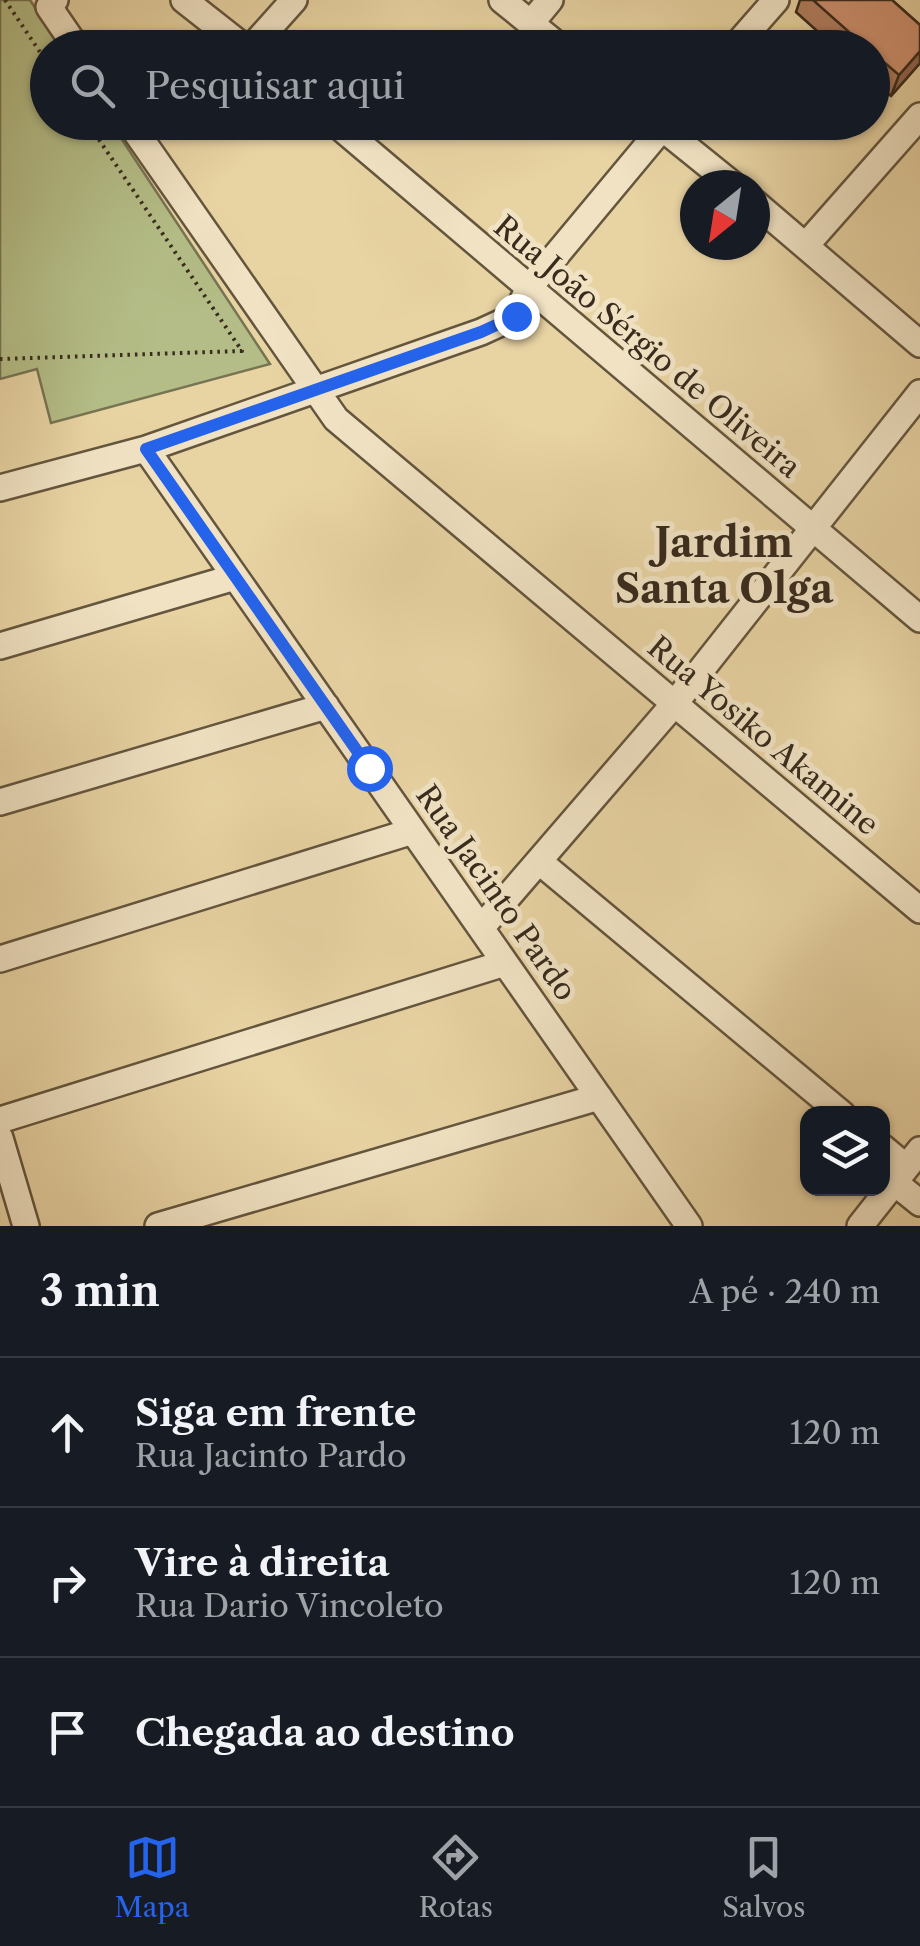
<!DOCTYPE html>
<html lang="pt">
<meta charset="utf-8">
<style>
:root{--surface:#171b24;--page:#20242c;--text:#f1f3f6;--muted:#9ea1a6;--line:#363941;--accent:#2563eb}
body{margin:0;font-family:"Libre Caslon Text",serif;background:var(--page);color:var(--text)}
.controls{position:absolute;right:30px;bottom:30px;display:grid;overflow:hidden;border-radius:20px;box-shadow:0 2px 8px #0004}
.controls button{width:90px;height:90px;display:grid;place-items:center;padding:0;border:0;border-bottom:2px solid var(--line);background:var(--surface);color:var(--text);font:50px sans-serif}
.compass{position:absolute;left:680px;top:170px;width:90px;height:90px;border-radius:50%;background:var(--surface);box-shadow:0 2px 8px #0004;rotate:210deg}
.stop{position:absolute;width:30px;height:30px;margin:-22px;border:8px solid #2563eb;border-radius:50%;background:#fff}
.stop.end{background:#2563eb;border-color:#fff;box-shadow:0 2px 10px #0008}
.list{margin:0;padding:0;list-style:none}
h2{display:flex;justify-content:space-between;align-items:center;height:130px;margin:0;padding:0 40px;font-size:42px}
h2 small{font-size:32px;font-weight:400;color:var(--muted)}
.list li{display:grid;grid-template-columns:65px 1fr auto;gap:30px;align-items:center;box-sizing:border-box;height:150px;padding:0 40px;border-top:2px solid var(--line)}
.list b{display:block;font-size:38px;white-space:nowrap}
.list p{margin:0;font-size:32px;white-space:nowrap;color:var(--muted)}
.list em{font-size:32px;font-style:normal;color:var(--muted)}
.icon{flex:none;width:55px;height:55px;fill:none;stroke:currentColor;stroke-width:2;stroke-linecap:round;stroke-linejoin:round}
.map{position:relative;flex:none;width:920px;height:1226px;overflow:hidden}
.search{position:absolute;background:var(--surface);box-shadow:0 2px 8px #0004;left:30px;right:30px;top:30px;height:110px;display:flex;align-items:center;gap:25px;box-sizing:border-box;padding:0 35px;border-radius:55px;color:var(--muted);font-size:38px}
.sheet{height:580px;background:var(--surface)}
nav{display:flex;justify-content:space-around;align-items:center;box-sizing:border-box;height:140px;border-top:2px solid var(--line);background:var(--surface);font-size:28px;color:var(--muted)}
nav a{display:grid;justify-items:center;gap:5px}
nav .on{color:var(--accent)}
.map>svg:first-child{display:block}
.green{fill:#b4bd87;stroke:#767452;stroke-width:2.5}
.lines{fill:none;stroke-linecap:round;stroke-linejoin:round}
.minor-casing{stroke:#64553e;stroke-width:30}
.path{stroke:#382b1d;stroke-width:4;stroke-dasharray:2.5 5;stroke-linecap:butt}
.minor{stroke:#f0e2c3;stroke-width:25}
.wall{fill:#b27e61;stroke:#382b1d;stroke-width:2.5}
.shaded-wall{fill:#91664f;stroke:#382b1d;stroke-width:2.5}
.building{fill:#cf9271;stroke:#382b1d;stroke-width:2.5}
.route{stroke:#2563eb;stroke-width:12}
.labels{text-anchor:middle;stroke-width:10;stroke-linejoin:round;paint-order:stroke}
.street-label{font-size:30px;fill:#382b1d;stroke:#f0e2c3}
.district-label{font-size:40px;font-weight:bold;fill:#382b1d;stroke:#f0e2c3}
</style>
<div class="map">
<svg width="920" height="1226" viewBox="0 0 920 1226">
<rect width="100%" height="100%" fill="#e8d3a3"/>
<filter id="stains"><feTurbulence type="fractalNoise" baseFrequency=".002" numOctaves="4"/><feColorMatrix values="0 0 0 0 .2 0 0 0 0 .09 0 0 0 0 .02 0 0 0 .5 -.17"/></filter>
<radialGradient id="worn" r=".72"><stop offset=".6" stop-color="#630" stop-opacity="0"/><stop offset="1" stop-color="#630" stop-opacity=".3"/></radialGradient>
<!-- green -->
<path class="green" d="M0,0h30l31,47 -13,1v74l63,1 159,241 -219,59 -14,-54 -37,10z"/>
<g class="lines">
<!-- minor casing -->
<g class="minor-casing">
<path id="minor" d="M55,0l-6,7 28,41
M184,0l61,48
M502,0l59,48
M531,23l19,-23
M251,48l43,-48
M734,48l42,-48
M129,122l207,297 584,491
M334,122l586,497
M655,122l78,63
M755,203l165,141
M807,244l113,-128
M146,449l543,777
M0,488l146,-39 335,-117 35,-16 12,-27 139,-167
M0,646l235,-69
M0,802l326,-96
M541,863l301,251
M481,928l194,-225 245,-310
M0,959l413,-128
M0,1120l505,-157
M0,1138l26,88
M882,1147l24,20
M894,1182l26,21
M158,1226l441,-129
M860,1226l60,-76"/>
</g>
<!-- path -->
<path class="path" d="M5,0l43,64
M0,359l242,-8 -155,-229"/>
<!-- minor -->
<use href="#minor" class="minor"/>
</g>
<!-- wall -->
<path class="wall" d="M800,0h92l28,25v38l-29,33 -19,-17v-31h-36l-40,-36z"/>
<!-- shaded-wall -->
<path class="shaded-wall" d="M920,51v12l-29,33 8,-21z"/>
<!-- building -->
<path class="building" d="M813,0h79l28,25v26l-21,24 -27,-23v-4h-5z"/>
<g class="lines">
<!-- route -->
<path class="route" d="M369,768l-223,-319 335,-117 35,-16"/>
</g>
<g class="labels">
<!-- street labels -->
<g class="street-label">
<text transform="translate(647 347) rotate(40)" y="10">Rua João Sérgio de Oliveira</text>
<text transform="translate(763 736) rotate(40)" y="10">Rua Yosiko Akamine</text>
<text transform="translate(496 893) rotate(55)" y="10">Rua Jacinto Pardo</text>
</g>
<!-- district labels -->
<g class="district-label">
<text x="724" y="557">Jardim<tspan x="724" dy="46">Santa Olga</tspan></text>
</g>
</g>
<rect width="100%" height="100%" filter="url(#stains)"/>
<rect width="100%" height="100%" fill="url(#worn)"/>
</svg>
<div class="controls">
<button><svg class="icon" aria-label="layers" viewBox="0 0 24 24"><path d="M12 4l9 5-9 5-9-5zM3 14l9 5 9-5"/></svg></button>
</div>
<svg class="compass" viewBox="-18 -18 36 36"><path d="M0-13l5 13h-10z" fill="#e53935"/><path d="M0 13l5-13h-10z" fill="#9ea1a6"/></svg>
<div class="stop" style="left:369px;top:768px"></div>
<div class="stop end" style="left:516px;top:316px"></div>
<div class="search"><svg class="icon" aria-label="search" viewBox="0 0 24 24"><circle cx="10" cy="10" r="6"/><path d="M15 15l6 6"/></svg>Pesquisar aqui</div>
</div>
<section class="sheet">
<h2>3 min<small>A pé · 240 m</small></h2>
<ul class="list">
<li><svg class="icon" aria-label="ahead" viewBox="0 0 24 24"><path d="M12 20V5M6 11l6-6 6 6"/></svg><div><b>Siga em frente</b><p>Rua Jacinto Pardo</p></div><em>120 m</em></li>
<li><svg class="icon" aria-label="right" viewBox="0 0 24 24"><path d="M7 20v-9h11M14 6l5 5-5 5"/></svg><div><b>Vire à direita</b><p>Rua Dario Vincoleto</p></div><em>120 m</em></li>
<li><svg class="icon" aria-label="arrive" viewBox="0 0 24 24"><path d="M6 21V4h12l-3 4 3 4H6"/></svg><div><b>Chegada ao destino</b></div></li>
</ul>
</section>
<nav>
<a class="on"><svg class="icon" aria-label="map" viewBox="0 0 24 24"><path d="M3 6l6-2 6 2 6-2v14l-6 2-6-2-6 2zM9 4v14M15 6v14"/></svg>Mapa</a>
<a><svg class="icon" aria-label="directions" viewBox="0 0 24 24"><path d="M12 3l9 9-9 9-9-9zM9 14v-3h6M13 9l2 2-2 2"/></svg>Rotas</a>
<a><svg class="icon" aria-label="saved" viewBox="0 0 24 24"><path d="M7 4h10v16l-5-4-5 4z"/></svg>Salvos</a>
</nav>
